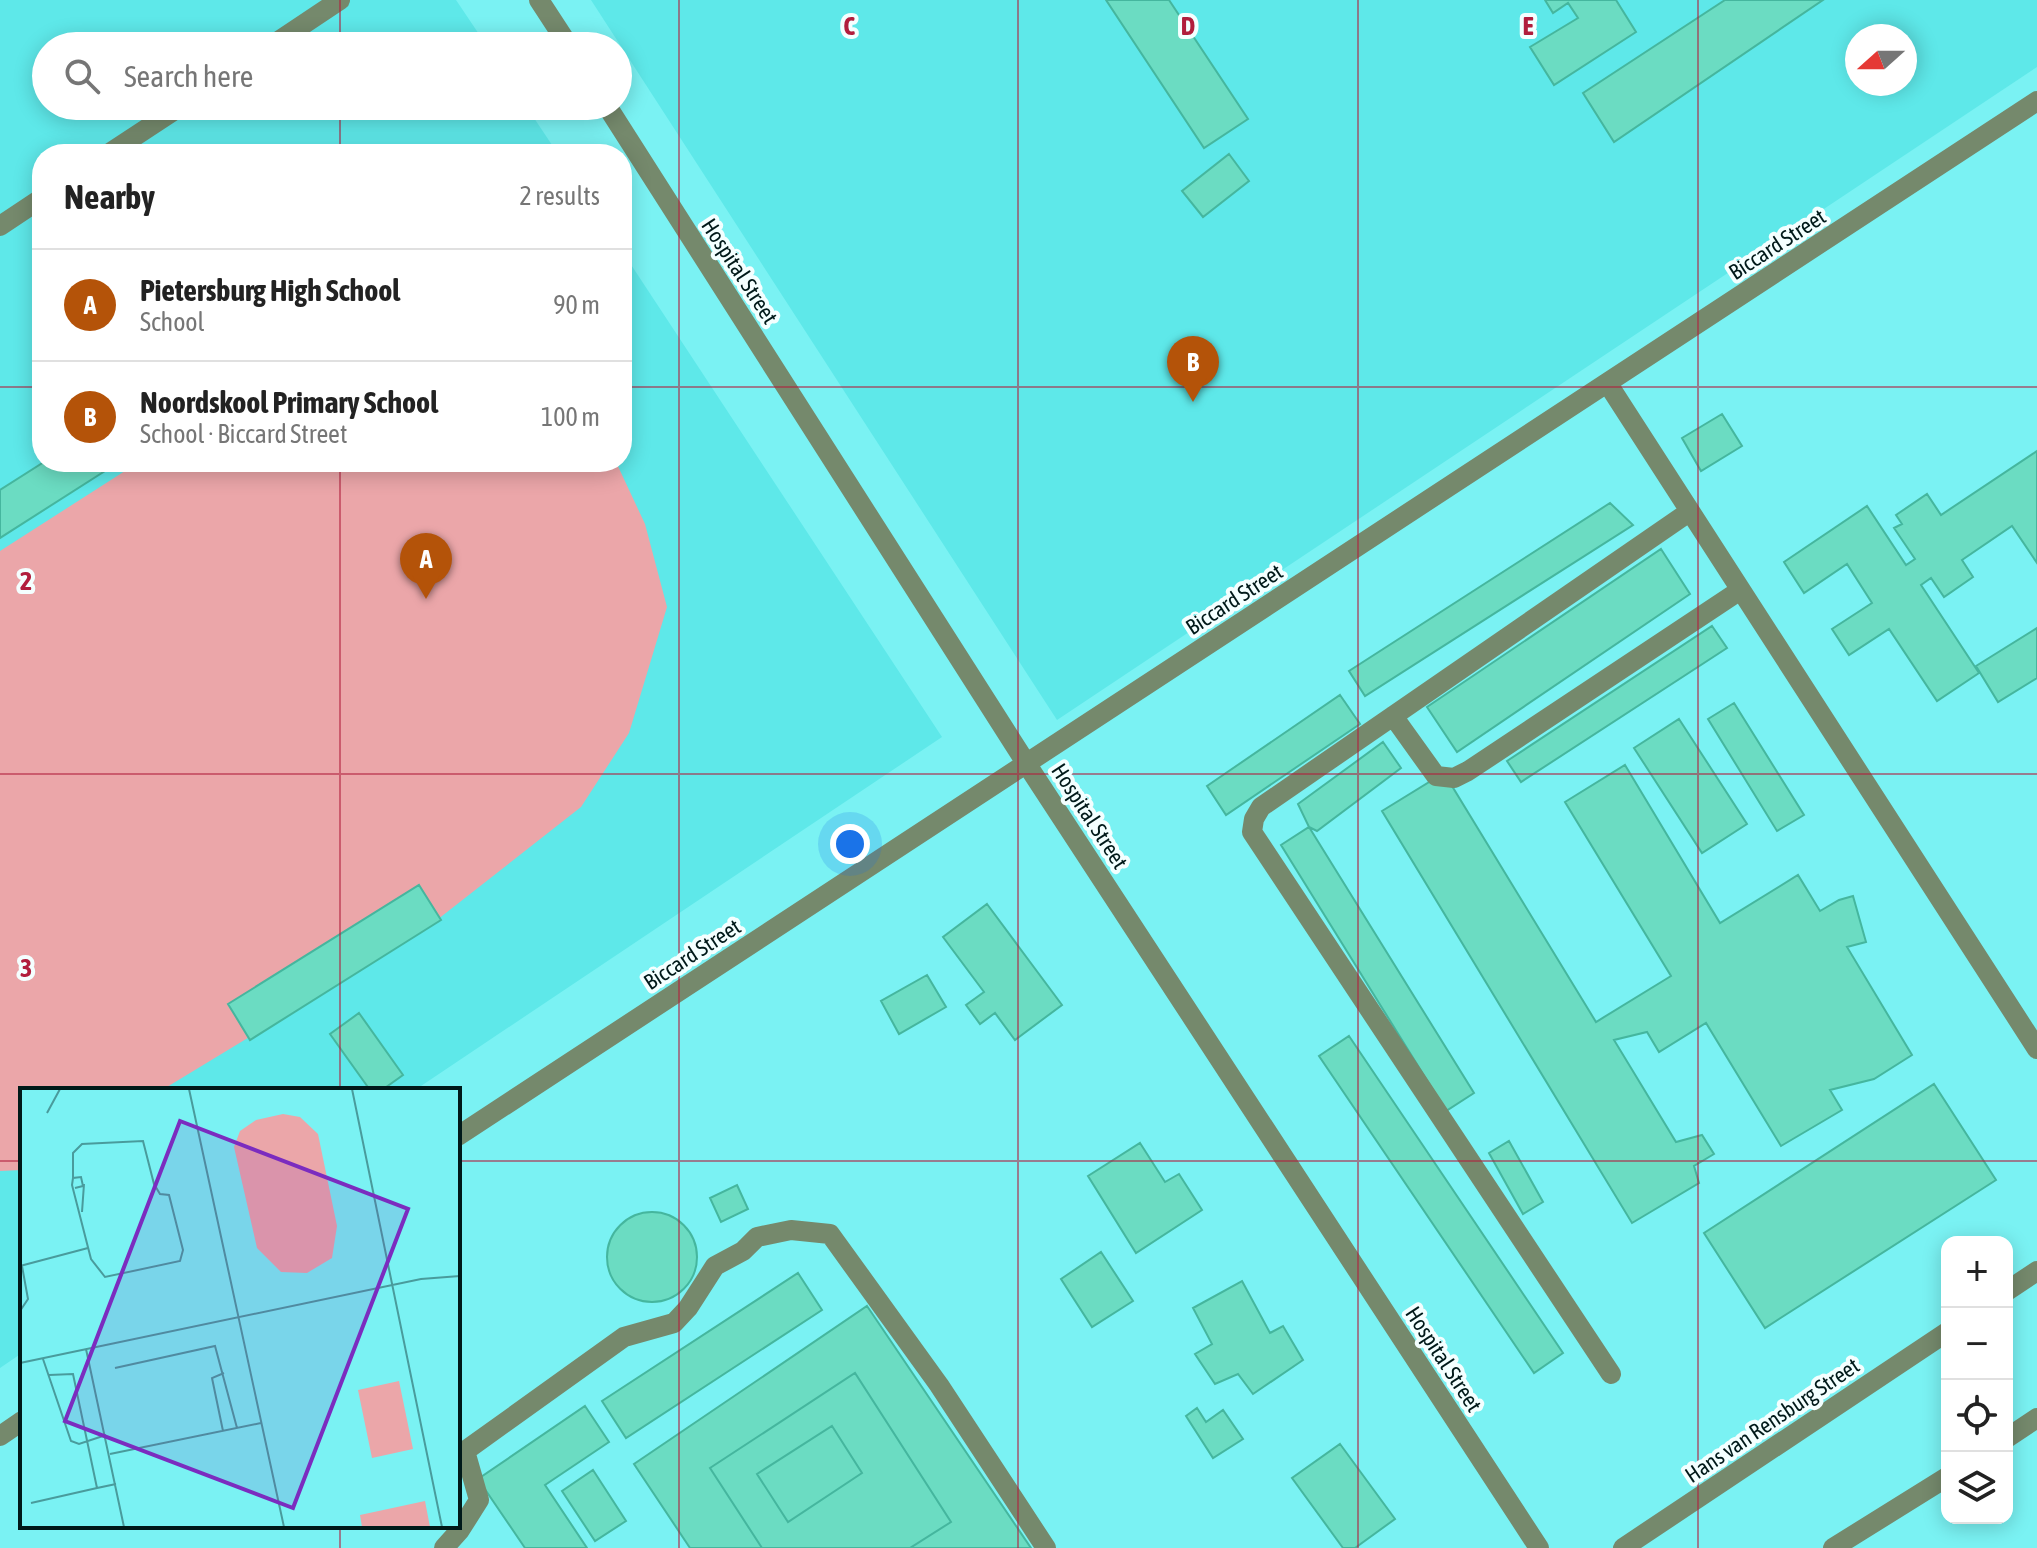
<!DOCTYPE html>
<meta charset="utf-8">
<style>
:root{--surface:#fff;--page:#f2f2f2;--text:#222;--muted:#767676;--line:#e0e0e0;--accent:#b45309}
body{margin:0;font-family:"Asap Condensed",sans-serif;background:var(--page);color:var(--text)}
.controls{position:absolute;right:24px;bottom:24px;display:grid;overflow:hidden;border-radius:16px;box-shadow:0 4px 20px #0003}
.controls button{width:72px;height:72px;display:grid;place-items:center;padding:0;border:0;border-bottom:2px solid var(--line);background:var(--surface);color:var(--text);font:40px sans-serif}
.compass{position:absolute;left:1845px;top:24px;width:72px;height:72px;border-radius:50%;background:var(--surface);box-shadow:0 4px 20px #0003;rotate:249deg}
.you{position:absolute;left:850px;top:844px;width:28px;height:28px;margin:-20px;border:6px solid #fff;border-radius:50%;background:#1a73e8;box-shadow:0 0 0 12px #1a73e833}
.badge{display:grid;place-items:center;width:52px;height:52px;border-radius:50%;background:var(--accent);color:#fff;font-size:26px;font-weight:700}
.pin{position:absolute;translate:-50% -66px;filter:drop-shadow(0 2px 4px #0008)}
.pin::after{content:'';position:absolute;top:42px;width:28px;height:24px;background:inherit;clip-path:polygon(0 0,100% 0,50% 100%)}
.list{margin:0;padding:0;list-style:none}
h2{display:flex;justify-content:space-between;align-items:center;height:104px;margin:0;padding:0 32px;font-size:34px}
h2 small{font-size:26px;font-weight:400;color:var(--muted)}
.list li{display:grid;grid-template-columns:52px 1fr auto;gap:24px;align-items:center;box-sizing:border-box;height:112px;padding:0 32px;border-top:2px solid var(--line)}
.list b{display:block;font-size:30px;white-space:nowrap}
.list p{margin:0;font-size:26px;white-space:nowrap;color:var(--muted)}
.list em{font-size:26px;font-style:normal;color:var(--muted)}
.icon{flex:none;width:44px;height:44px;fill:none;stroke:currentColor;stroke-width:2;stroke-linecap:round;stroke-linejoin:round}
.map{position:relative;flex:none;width:2037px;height:1548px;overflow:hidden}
.search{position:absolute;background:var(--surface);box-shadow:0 4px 20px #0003;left:32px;top:32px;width:600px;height:88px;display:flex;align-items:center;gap:20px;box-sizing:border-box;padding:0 28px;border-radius:44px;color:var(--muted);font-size:30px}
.panel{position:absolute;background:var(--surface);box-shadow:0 4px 20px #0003;left:32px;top:144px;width:600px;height:328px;border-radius:32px}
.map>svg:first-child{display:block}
.built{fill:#5ee8e9;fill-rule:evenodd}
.green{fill:#eba6a9}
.building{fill:#6bdcc2;stroke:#45b69e;stroke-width:2}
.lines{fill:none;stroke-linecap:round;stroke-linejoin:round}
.minor{stroke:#75896c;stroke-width:20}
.grid{fill:none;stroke:#b11e3d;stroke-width:2;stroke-opacity:0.55}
.labels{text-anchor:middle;stroke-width:8;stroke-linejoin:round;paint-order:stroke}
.street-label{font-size:22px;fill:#001919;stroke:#f4ffff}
.inset-road{fill:none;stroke:#499b9c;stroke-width:2}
.view{fill:#7b2cbf;fill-opacity:0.15;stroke:#7b2cbf;stroke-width:4}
.inset-edge{fill:none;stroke:#001919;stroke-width:4}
.grid-label{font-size:26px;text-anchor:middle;font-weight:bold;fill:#b11e3d;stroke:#f4ffff;stroke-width:8;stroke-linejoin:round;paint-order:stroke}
</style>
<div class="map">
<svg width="2037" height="1548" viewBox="0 0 2037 1548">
<rect width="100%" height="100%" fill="#7af2f3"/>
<!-- built -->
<path class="built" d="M0,0h456l31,46h-441v60h480l32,48h-516v308h580v-211l320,486 -527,353h-393v263l-22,15z
M591,0h1446v67l-980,653zM1857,36h48v48h-48z"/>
<!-- green -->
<path class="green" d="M139,462h477l29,62 22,83 -38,126 -48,74 -162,127 -257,156h-140v80l-22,1v-620z"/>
<!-- building -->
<path class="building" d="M1106,0h63l79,119 -44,29z
M1545,0h71l20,32 -82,53 -24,-38 48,-29 -10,-15 -15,10z
M1725,0h98l-209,142 -31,-49z
M1229,154l20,27 -46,36 -21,-26z
M1722,414l20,32 -41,25 -19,-33z
M2037,451v112l-25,-37 -50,34 11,17 -29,20 -13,-19 -10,7 58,88 -42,28 -48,-72 -40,26 -17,-26 40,-26 -25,-39 -43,29 -20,-31 83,-56 39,59 9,-6 -21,-31 8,-4 -6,-9 31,-21 14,21z
M44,462h75l-119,76v-48z
M1610,503l23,22 -268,171 -16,-25z
M1661,549l29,45 -233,158 -30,-45z
M1712,626l15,22 -206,134 -14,-21z
M2037,628v50l-39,24 -22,-36z
M1340,695l20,29 -134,91 -19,-29z
M1734,703l70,112 -27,16 -69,-112z
M1679,719l68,105 -45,29 -68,-105z
M1383,742l18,26 -84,63 -8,-4 -11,-23z
M1625,765l95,158 78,-48 22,36 19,-11 14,-4 13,46 -19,5 65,108 -38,24 -44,11 12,20 -61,36 -75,-123 -47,29 -12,-20 -33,8 62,102 26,-7 12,19 -20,12 5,17 -67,40 -250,-412 62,-38 152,249 75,-46 -106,-174z
M1309,827l165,266 -28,18 -165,-266z
M419,885l22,35 -191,120 -22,-36z
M987,904l75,101 -47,35 -20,-27 -15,11 -14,-19 18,-13 -41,-55z
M927,975l19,32 -47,27 -18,-33z
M359,1013l44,62 -21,15h-12l-40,-56z
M1349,1036l214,317 -29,20 -215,-317z
M1934,1084l62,96 -231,148 -61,-95z
M1509,1141l34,61 -20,12 -34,-61z
M1140,1143l25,39 14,-8 23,36 -66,43 -48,-77z
M737,1185l11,24 -27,13 -11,-24z
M607 1257a45 45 0 1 1 90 0a45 45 0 1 1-90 0Z
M1101,1252l32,49 -41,26 -31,-48z
M798,1273l24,37 -196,128 -24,-37z
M1242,1281l28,52 13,-7 20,34 -50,34 -15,-20 -23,10 -20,-30 17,-10 -19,-36z
M867,1306l164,242h-121l41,-26 -96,-149 -145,95 52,80h-72l-56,-84z
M855,1373l96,149 -41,26h-148l-52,-80z
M585,1406l24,36 -64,43 42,63h-62l-47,-69z
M1197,1408l9,14 17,-12 20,29 -30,19 -27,-42z
M832,1426l30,47 -74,49 -31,-48z
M1340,1444l55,75 -40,29h-12l-51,-70z
M593,1470l33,51 -31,20 -33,-50z"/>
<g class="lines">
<!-- minor -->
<path class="minor" d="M539,0l30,46
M271,46l69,-46
M607,106l419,657 513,785
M108,154l73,-48
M0,226l42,-28
M1608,384l429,665
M1393,716l43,60 18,2 14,-7 271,-180
M458,1136l1579,-1035
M2007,1291l30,-20
M1611,1374l-359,-542 2,-13 7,-12 428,-295
M0,1436l22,-15
M2007,1438l30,-20
M444,1548l16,-18 19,-30 -14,-49 159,-114 50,-14 14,-15 27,-42 28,-15 14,-14 34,-7 39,4 109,151 107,163
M1623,1548l324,-216
M1833,1548l114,-71"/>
</g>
<!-- grid -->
<path class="grid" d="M340,0v46M679,0v1548M1018,0v1548M1358,0v1548M1698,0v1548M340,106v48M0,387h42M622,387h1415M340,462v628M0,774h2037M0,1161h22M458,1161h1579M340,1526v22"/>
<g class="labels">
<!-- street labels -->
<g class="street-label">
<text transform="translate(1777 244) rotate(-33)" y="8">Biccard Street</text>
<text transform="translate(740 271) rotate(57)" y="8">Hospital Street</text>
<text transform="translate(1234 599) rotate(-33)" y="8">Biccard Street</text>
<text transform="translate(1090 816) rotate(57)" y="8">Hospital Street</text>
<text transform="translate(692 954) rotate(-33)" y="8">Biccard Street</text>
<text transform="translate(1444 1359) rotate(57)" y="8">Hospital Street</text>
<text transform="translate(1772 1420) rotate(-34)" y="8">Hans van Rensburg Street</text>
</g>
</g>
<!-- overview -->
<g transform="translate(20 1088)">
<rect width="440" height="440" fill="#7af2f3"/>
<path d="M263,26l17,3 18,17 19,92 -5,32 -25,15 -26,-1 -24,-24 -23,-101 6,-16 16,-11zM379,293l14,68 -41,9 -14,-68zM405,413l5,26h-68l-2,-12z" fill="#eba6a9"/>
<path class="inset-road" d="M169,1l95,438M332,1l90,438M27,25l13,-24M53,90v-25l9,-9 61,-3 11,43 6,10 9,1 14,55 -3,11 -75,16 -14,-18 -19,-74 1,-7 8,-1 2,9 -8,2M62,124l2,-28M0,178l68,-18M0,223l8,-12 -6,-33M66,261l38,178M23,271l28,82 8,3 27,-9M0,275l401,-84 39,-3M95,280l100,-22 22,82M29,287l24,-1 24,114 19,-4M203,343l-11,-53 12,-5M90,366l151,-31M11,415l66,-15"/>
<path class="view" d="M160,33l228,88 -115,299 -228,-87z"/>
<rect width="440" height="440" class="inset-edge"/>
</g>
<g class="grid-label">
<text x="849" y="35">C</text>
<text x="1188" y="35">D</text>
<text x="1528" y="35">E</text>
<text x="26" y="590">2</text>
<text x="26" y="977">3</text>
</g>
</svg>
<div class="controls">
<button>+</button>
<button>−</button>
<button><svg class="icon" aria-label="locate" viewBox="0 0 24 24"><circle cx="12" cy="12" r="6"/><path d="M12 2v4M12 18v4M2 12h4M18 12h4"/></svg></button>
<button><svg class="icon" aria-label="layers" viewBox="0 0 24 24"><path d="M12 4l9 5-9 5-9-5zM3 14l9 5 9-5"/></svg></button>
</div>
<svg class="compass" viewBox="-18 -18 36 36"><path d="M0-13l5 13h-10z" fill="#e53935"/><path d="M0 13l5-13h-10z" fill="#767676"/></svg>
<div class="you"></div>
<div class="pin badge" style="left:426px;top:599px">A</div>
<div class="pin badge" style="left:1193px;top:402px">B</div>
<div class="search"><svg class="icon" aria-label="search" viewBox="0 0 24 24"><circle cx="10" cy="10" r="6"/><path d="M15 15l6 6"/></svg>Search here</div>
<section class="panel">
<h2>Nearby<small>2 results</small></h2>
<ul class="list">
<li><span class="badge">A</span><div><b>Pietersburg High School</b><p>School</p></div><em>90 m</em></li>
<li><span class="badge">B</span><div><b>Noordskool Primary School</b><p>School · Biccard Street</p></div><em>100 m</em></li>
</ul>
</section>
</div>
